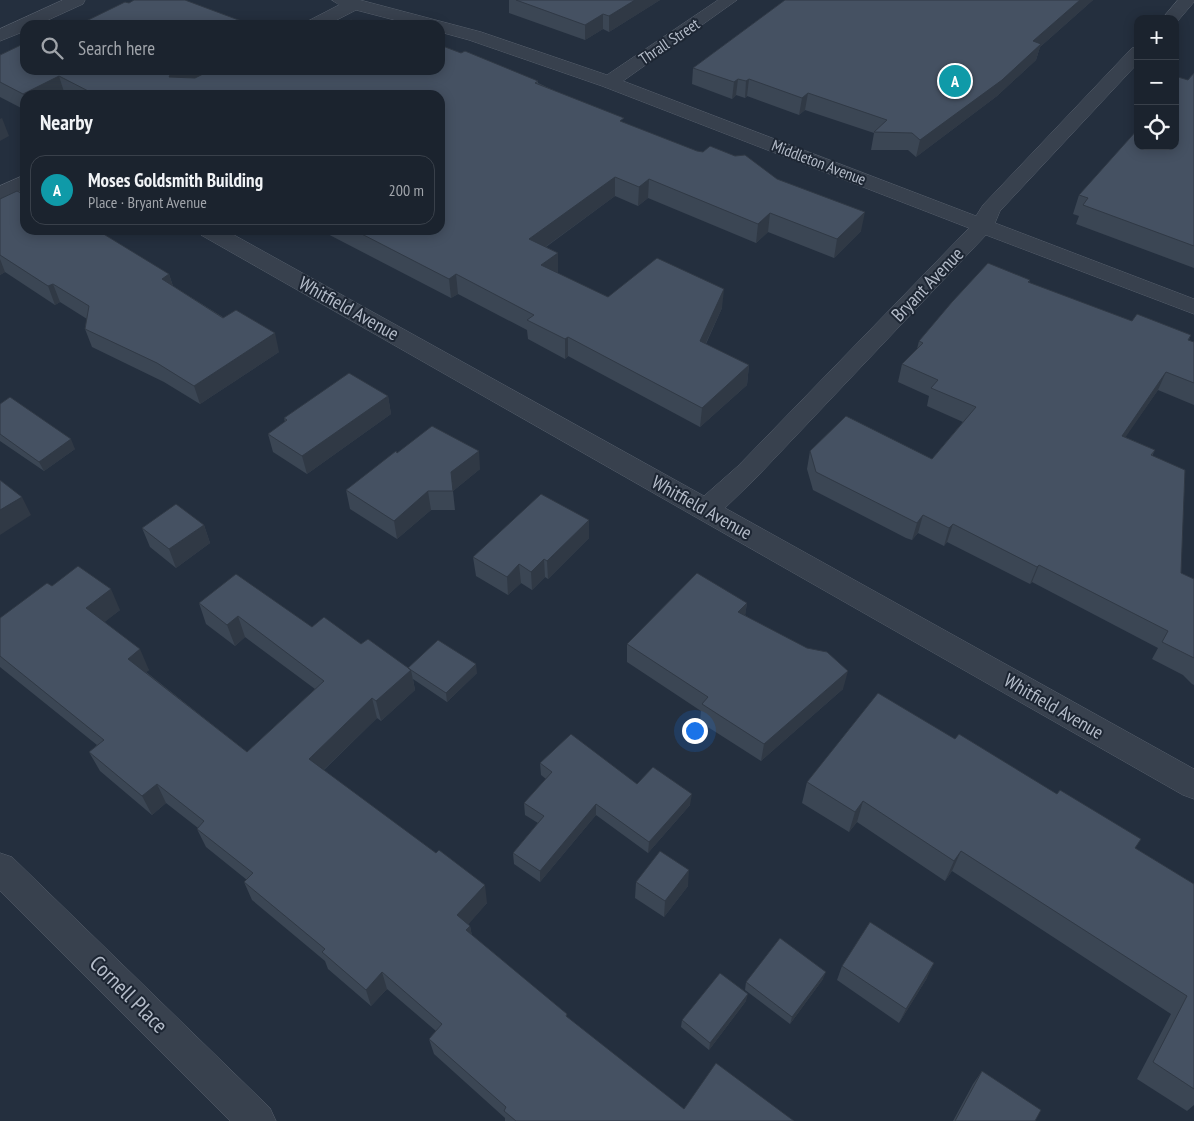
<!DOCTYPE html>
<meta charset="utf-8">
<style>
:root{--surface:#1b232e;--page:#282f3a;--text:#f1f3f6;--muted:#a0a4aa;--line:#39404a;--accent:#8ab4f8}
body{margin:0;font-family:"PT Sans Narrow",sans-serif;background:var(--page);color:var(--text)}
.controls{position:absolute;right:15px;top:15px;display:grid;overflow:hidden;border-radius:10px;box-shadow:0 2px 12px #0003}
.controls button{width:45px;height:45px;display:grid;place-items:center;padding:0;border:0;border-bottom:1px solid var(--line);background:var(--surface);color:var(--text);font:25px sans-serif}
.you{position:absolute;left:694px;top:730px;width:18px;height:18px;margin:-12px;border:4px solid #fff;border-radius:50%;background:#1a73e8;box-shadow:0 0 0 8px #1a73e833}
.badge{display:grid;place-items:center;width:32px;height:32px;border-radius:50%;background:var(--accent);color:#fff;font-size:16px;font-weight:700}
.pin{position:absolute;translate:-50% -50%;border:2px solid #fff;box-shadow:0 1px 5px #0006}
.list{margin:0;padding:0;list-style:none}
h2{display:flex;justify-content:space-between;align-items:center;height:65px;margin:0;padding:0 20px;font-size:21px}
h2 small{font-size:16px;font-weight:400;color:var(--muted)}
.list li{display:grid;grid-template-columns:32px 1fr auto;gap:15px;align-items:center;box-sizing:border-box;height:70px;margin:0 10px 10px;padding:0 10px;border:1px solid var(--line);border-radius:15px}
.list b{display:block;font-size:19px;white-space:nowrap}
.list p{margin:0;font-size:16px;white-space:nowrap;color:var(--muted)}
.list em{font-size:16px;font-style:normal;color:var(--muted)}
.icon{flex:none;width:28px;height:28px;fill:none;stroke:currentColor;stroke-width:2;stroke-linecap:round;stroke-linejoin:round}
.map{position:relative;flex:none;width:1194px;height:1121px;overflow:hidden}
.search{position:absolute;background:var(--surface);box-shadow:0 2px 12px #0003;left:20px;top:20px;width:425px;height:55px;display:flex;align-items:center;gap:12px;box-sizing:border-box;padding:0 18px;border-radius:15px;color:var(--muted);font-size:19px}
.panel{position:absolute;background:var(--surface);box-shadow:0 2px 12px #0003;left:20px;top:90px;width:425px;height:145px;border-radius:15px}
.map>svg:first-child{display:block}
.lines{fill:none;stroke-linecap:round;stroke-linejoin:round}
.minor-casing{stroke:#565f6c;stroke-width:1}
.minor{fill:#38414e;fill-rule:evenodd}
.wall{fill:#3b4654}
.shaded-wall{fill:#303945}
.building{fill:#455162;stroke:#303945}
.labels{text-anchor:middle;stroke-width:4;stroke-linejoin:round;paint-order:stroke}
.far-street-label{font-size:16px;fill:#b4bcc9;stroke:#1d2633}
.street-label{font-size:19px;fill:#b4bcc9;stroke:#1d2633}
.near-street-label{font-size:22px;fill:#b4bcc9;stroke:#1d2633}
</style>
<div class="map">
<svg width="1194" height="1121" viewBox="0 0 1194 1121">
<rect width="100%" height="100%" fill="#242f3e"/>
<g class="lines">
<!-- minor casing -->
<g class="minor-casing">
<path id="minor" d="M63,0h22l-2,4 -46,21h-12v6l-25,10v-12z
M332,0h28l121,32 126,43 111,-75h19l-114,81 353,135 7,-11 149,-157 6,-1v16l-138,148 -5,12 199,76v15l-208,-79 -230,243 -31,30 469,261v30l-11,-4 -982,-560 -3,-5h27l479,266 34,-30 231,-238 -367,-142 -133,-46 -29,-8v-7h-26l-58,-15 -29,15h-22l3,-4 31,-16z
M1178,0h16v2l-18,21 -1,-4h-13z
M25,175v14l-25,11v-14z
M0,853l12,4 258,251 6,13h-46l-230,-230z"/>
</g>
<!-- minor -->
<use href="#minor" class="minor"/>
</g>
<!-- wall -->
<path class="wall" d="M509,0h151l-51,32 -6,-3 -18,11 -76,-27z
M785,0h308l-53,47 -4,13 -39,36 -81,61 -8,-7h-37l3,-17 -69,-23 -6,5 -52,-19 -2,2 -9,-3 -4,4 -40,-15 1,-16z
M0,55l25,15 513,11v2l86,40 73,28 80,28 84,52 -27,27 -66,-26 -12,11 -108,-45 -10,8 -23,-10 -69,51 12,6v19l-1,1 51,24 114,11 -16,36 43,21 -2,20 -47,42 -132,-71 -3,3 -37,-20 -1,-9 -69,-36 -7,4 -131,-68h120v-135h-415v15l-25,-13z
M1194,73v195l-118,-44 3,-8 -6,-2 6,-19z
M0,199l25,31 144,44 4,12 106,66 -79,52 -36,-22 -72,-35 -7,-18 2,-10 -27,-17 -5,3 -50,-33 -5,3z
M1030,280l-1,3 103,38 59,14 -2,5 5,2v63l-36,-15 -33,47 30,13 -3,6 29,117 13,6v106l-2,-1 -9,-9 -31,-16 6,-11 -126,-66 -2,2 -83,-42 -3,4 -26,-13 -6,7 -6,-2 -93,-48 -6,-21 3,-18 122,8 31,-37 -36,-16 2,-10 -31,-14 4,-18 15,-15 2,-8z
M388,396l3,18 -84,60 -34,-22 -5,-18 17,-12 -1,-4z
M0,404l75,45 -31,22 -44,-30z
M397,453l83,16 -27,22 2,19h-24l-34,29 -47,-30 -4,-19z
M589,520v18l-41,41 -3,-2 -13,13 -11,-7 -13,12 -32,-19 -3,-19z
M204,525l6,18 -34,25 -26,-21 -8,-19z
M52,586l68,24 -16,12 45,48 -3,2 101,80 68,-63 -70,-52 -10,9 -29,-22 -7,-21 113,24 49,17 47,24 69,5 -30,29 -34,-23 2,11 -34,31 -4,-3 -53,52 163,133 -19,21 2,2 2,10 95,78v4l117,91 110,12h-289v-3l-71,-64 -5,-15 7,-8 -49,-42 -16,17 -43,-37 -3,-8 -73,-61 -8,-18 3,-2 -41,-33 -9,-18 1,-1 -32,-25 -14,12 -52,-44 -11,-19 8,-7 -97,-78v-49z
M747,603l-2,12 98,74 -82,72 -61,-39 1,-11 -74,-49v-18z
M540,763l97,21 53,21 -42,48 -52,-38 -56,67 -26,-18 -1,-11 25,-30 -13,-8 -1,-12 22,-24 -5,-4z
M807,782l328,66 59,36v221l-7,6 -50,-32 34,-65 -219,-143 -7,10 -88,-59 -8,10 -47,-29z
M636,882l52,4 -24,31 -29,-19z
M842,966l85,12 -28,45 -62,-43z
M823,979l-33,45 -45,-34 1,-8z
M746,1001l-37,49 -28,-23 1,-7z
M982,1071l53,50h-82l20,-37z"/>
<!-- shaded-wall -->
<path class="shaded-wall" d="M635,0h25l-51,32v-16z
M1080,0h13l-53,47 -4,13 -39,36 -81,61 4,-17z
M603,14v15l-18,11v-15z
M174,70h39l-39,25 -5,-18 3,-6z
M59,76l6,19h-40v4l-2,-5z
M738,79l-2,16 -4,4 2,-17z
M749,79l-2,17 -2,2 1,-17z
M808,93l-3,17 -6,5 3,-17z
M2,118l7,18 -9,5v-22z
M615,177v19l-85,62 -1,-19z
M649,179l-1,19 -10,8 1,-19z
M865,212l-4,19 -27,27 3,-19z
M770,213l-2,19 -12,11 2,-19z
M558,253v19l-16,12 -1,-19z
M0,259l5,13 -5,3z
M169,274l6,19 -13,-14z
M456,274l2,20 -7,4 -2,-19z
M53,284l7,18 -5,3 -7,-19z
M724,289l-2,19 -24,52 2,-19z
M275,333l4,19 -79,52 -6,-18z
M568,337v19l-3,3v-20z
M749,365l-2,20 -47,42 2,-19z
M1166,372l-8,18 -44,64 8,-18z
M388,396l3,18 -84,60 -5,-18z
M71,439l4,10 -31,22 -5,-9z
M479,451l1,18 -27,22 2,19 -4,-38z
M428,491l3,19 -34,29 -3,-18z
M22,497l9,18 -31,20v-25z
M923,515l-5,18 -6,7 5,-17z
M589,520v18l-41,41 -1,-18z
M953,524l-6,18 -3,4 5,-18z
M204,525l6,18 -34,25 -7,-19z
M544,559l1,18 -13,13 -1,-18z
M519,564l2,19 -13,12 -1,-18z
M1039,565l-7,17 -2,2 7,-17z
M111,589l9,21 -24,19 -10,-21z
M747,603l-3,19 -6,-10z
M238,616l7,21 -10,9 -8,-21z
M140,649l9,21 -11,9 -10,-20z
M476,664l1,9 -30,29 -1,-9z
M411,670l4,20 -34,31 -5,-20z
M848,671l-5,18 -82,72 3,-17z
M372,698l5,20 -62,60 -6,-19z
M157,784l9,19 -14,12 -10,-19z
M692,794l-2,11 -42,48 1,-11z
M863,801l-6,21 -8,10 6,-20z
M596,804v11l-56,67v-11z
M961,851l-9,20 -7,10 9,-20z
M689,870l-1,16 -24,31 1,-16z
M485,885l2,18 -26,30 -4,-18z
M470,926l3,17 -7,-13z
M934,963l-7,15 -28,45 7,-14z
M382,972l5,17 -16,17 -5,-16z
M826,972l-3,7 -33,45 2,-7z
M748,994l-2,7 -37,49 1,-7z"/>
<!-- building -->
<path class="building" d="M134,0h51l67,25h-174l47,-23 4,1z
M516,0h119l-26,16 -6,-2 -18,11z
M785,0h295l-47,41 8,3 -39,36 -82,60 -8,-7 -38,-1 13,-12 -79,-27 -6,5 -53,-19 -3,2 -8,-2 -4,3 -41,-14z
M351,20l13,5h-23z
M25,43v27h149l-2,1 -3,6 26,1 16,-8h229v-25l21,8 4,-2 73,30 -3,2 89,35 -4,3 77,30 6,1 7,-6 25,10 10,-1 32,24 88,33 -28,27 -67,-26 -12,11 -109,-45 -10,8 -24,-10 -86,62 29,14 -17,12 67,32 49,-39 67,31 -24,52 49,24 -47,43 -134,-71 -3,2 -38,-19 7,-5 -78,-41 -7,5 -95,-49h86v-135h-329l-4,-2 -4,2h-7l-37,-19 -36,18 -23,-12v-27z
M1194,73v173l-111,-41 5,-7 -9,-3 59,-66v17h37v-65l3,-4 10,3z
M17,191l8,4v35h72l72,44 -7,5 61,39 13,-8 39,23 -81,53 -37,-23 -72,-34 4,-23 -36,-22 -5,2 -48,-31v-56z
M988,263l42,17 -2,2 104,39 5,-7 54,21 -3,5 6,2v41l-28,-11 -44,64 33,14 -4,5 34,15 -4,103 13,6v79l-32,-16 6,-11 -129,-66 -2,2 -84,-43 -4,4 -26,-13 -6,8 -6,-3 -95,-48 -6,-21 36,-35 86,43 44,-52 -45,-19 7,-8 -36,-16 21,-21 -4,-2 33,-39z
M349,373l39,23 -86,60 -34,-22 19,-14 -3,-2z
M10,397l61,42 -32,23 -39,-28v-30z
M432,426l47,25 -28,21 2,19h-25l-34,30 -48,-31 50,-39 1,2z
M0,480l22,17 -22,13z
M541,494l48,26 -42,41 -3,-2 -13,13 -12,-8 -12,13 -34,-20z
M176,504l28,21 -35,24 -27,-21z
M78,566l33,23 -25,19 54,41 -12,10 119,93 77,-71 -86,-65 -11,9 -28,-22 37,-29 76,53 12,-10 37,27 7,-5 43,31 -35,31 -4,-3 -63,61 127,94 3,-3 46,35 -28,30 13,11 -4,4 101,84 -1,2 118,93 32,-46 78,58h-278l-12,-10 2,-4 -77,-68 13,-15 -60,-52 -16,18 -44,-38 3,-3 -81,-67 9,-9 -56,-44 7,-8 -47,-37 -15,12 -53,-44 15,-12 -104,-84v-38l47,-35 5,3z
M697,573l50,30 -9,9 69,36 20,4 21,19 -84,73 -62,-40 6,-7 -81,-53z
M438,640l38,24 -30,29 -38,-25z
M878,693l77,46 4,-5 98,60 3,-4 81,49 -6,9 59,36v205l-41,-27 34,-66 -226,-145 -7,10 -91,-60 -8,11 -48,-30z
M571,734l66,50 16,-17 39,27 -43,48 -53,-38 -56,67 -27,-18 31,-37 -20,-13 28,-31 -12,-9z
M660,851l29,19 -24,31 -29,-19z
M870,922l64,41 -28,46 -64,-43z
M780,938l46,34 -34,45 -46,-35z
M720,973l28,21 -38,49 -28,-23z
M982,1071l59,39 -6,11h-80z"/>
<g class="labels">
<!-- far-street labels -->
<g class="far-street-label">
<text transform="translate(669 41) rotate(-34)" y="6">Thrall Street</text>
<text transform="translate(819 162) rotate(21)" y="6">Middleton Avenue</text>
</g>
<!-- street labels -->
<g class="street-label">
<text transform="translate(927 284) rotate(-46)" y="7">Bryant Avenue</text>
<text transform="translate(349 308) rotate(29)" y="7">Whitfield Avenue</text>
<text transform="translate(702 507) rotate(29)" y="7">Whitfield Avenue</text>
<text transform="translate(1054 706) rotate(30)" y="7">Whitfield Avenue</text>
</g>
<!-- near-street labels -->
<g class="near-street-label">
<text transform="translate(129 994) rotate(45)" y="8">Cornell Place</text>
</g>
</g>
</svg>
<div class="controls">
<button>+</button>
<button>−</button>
<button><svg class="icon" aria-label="locate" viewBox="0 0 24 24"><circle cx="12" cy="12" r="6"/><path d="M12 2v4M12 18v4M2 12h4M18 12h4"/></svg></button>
</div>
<div class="you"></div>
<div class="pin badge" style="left:955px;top:81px;background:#0f9aa8">A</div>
<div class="search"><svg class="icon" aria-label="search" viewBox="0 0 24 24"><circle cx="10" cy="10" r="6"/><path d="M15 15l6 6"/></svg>Search here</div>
<section class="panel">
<h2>Nearby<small></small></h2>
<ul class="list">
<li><span class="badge" style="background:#0f9aa8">A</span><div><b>Moses Goldsmith Building</b><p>Place · Bryant Avenue</p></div><em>200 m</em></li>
</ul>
</section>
</div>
